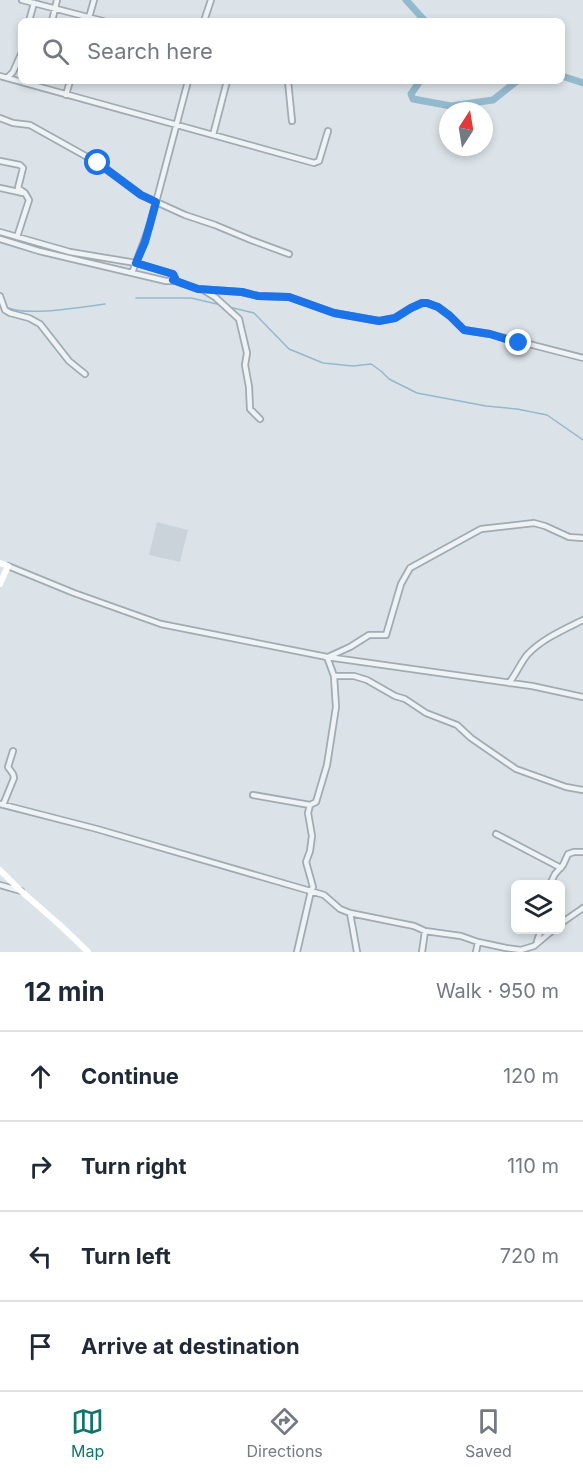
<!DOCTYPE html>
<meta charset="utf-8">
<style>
:root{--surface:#fff;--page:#f6f6f7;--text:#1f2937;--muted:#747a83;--line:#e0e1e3;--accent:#0f766e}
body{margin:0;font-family:Inter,sans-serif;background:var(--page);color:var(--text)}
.controls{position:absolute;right:18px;bottom:18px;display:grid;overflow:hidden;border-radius:9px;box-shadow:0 3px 9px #0003}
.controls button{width:54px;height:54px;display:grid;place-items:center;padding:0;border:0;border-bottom:2px solid var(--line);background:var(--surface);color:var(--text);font:30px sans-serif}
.compass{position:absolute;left:439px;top:102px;width:54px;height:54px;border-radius:50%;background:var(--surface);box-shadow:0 3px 9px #0003;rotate:12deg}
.stop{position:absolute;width:18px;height:18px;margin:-14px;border:4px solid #1a73e8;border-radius:50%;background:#fff}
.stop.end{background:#1a73e8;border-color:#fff;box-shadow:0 2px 6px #0008}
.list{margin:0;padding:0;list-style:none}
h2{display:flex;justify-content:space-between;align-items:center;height:78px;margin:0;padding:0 24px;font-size:26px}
h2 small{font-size:20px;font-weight:400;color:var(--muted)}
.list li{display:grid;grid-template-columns:39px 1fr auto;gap:18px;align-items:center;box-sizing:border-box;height:90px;padding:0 24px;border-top:2px solid var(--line)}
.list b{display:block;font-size:22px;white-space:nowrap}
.list em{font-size:20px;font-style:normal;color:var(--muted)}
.icon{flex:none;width:33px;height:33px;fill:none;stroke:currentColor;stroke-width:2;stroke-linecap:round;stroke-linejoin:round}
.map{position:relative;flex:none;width:583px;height:952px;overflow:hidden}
.search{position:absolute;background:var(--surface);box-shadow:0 3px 9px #0003;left:18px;right:18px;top:18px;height:66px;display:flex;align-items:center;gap:15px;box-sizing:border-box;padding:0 21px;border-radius:9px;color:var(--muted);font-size:22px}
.sheet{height:438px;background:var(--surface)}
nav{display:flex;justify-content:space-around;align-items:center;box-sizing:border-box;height:84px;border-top:2px solid var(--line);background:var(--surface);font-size:16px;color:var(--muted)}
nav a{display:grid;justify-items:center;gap:3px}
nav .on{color:var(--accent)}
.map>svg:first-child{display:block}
.built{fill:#cad3da}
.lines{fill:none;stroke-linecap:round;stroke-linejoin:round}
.stream{stroke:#93b9cc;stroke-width:1.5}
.river{stroke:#93b9cc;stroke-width:7}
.street-casing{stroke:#a1abb2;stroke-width:8}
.street{stroke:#eff3f6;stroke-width:4.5}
.secondary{stroke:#fff;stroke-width:6}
.route{stroke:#1a73e8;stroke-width:8}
</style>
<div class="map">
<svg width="583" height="952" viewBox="0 0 583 952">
<rect width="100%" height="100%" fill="#dce3e8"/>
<!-- built -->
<path class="built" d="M157,522l31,8 -8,32 -31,-7z"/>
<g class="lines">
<!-- stream -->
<path class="stream" d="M136,298h55l30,7
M6,307c19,10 76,0 99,-3
M229,307l25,6 35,36 34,14 30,3 18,-2 10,7 8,8 28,14 69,13 31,3 30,6 36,25"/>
<!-- river -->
<path class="river" d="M406,0l19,21
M562,76l21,7
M420,81l-9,13 2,5 38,7 42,-6 24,-19"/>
<!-- street casing -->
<g class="street-casing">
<path id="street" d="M22,0l81,21
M29,21l5,-18
M52,21l5,-21
M88,21l6,-21
M204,21l7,-21
M0,76l314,87 5,-2 9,-30
M7,78l6,-6 8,-18
M288,81l4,40
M66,95l4,-14
M0,118l13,5 17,2 68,38 43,32 44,20 30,10 36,15 38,14
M213,135l14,-54
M0,161l20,4 3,3 -5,20 7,5 4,7 -12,37
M0,188l23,5
M0,232l70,20 66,11 37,11 2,4 -3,3h-6l-127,-30 -39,-12
M132,273l18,-48 38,-144
M173,280l25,9 44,3 16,4 31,1 45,16 45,8 16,-3 16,-10 11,-5h5l11,4 12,9 14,14 26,4 93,24
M205,291l10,6 24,22 8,34 -2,12 4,22 1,22 10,10
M0,296l5,14 5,3 19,5 11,6 29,37 16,13
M8,566l66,27 87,31 166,33 205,29 51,11
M327,657l7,19h20l13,4 28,16 10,3 21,14 31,12 14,13 45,31 50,18 17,3
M328,657l22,-10 19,-12h17l15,-51 9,-16 71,-39 53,-6 11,3 24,11 14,1
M509,683c7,-9 11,-19 18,-28 15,-16 36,-25 56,-35
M253,795l57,10 6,-3 11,-37 9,-58 -2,-31
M0,804l97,25 227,66 16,14 10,4 64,13 11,5 36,5 17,6 28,6 15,2 13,-4 19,-16
M3,805l11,-27 -1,-4 -5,-7 5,-16
M496,834l65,34
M550,884l5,-10 8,-9 5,-11 6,-2h9
M0,885l21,6
M350,913l7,39
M560,924l23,-16
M537,941l4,-11
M297,952l14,-61 2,-4 -7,-25 4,-11 2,-15 -4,-23 2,-8
M422,952l3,-21
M476,952l2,-10"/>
</g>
<!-- street -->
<use href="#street" class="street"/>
<!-- secondary -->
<path class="secondary" d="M0,563l8,3 -8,18
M0,870l21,21 40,35 27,26"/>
</g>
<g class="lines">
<!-- route -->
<path class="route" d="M98,163l43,32 15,7 -11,40 -9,21 37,11 2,4 -2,2 25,9 44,3 16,4 31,1 45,16 45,8 16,-3 16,-10 11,-5h5l11,4 12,9 14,14 26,4 29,9"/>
</g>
</svg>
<div class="controls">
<button><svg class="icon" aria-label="layers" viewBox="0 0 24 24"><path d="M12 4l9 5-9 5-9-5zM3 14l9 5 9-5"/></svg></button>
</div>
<svg class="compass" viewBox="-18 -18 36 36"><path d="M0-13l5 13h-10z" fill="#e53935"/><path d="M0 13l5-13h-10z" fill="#747a83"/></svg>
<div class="stop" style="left:98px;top:163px"></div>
<div class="stop end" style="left:519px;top:343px"></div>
<div class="search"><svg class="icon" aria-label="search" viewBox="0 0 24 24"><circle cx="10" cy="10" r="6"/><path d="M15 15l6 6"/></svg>Search here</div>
</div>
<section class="sheet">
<h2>12 min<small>Walk · 950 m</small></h2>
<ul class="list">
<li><svg class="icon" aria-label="ahead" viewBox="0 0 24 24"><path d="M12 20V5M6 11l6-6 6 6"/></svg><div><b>Continue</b></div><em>120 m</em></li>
<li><svg class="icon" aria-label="right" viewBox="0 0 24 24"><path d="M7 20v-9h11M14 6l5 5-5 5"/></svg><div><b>Turn right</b></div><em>110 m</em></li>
<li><svg class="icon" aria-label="left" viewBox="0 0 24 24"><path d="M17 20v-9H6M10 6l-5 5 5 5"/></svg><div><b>Turn left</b></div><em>720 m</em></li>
<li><svg class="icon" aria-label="arrive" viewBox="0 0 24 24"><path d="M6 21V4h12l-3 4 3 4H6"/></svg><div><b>Arrive at destination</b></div></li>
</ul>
</section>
<nav>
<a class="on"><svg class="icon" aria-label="map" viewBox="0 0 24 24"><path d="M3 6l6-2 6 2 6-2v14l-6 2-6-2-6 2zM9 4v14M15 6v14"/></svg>Map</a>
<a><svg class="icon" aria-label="directions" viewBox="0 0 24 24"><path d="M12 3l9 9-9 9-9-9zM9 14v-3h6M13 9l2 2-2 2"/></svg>Directions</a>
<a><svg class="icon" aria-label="saved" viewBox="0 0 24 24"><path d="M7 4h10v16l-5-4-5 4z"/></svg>Saved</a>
</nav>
